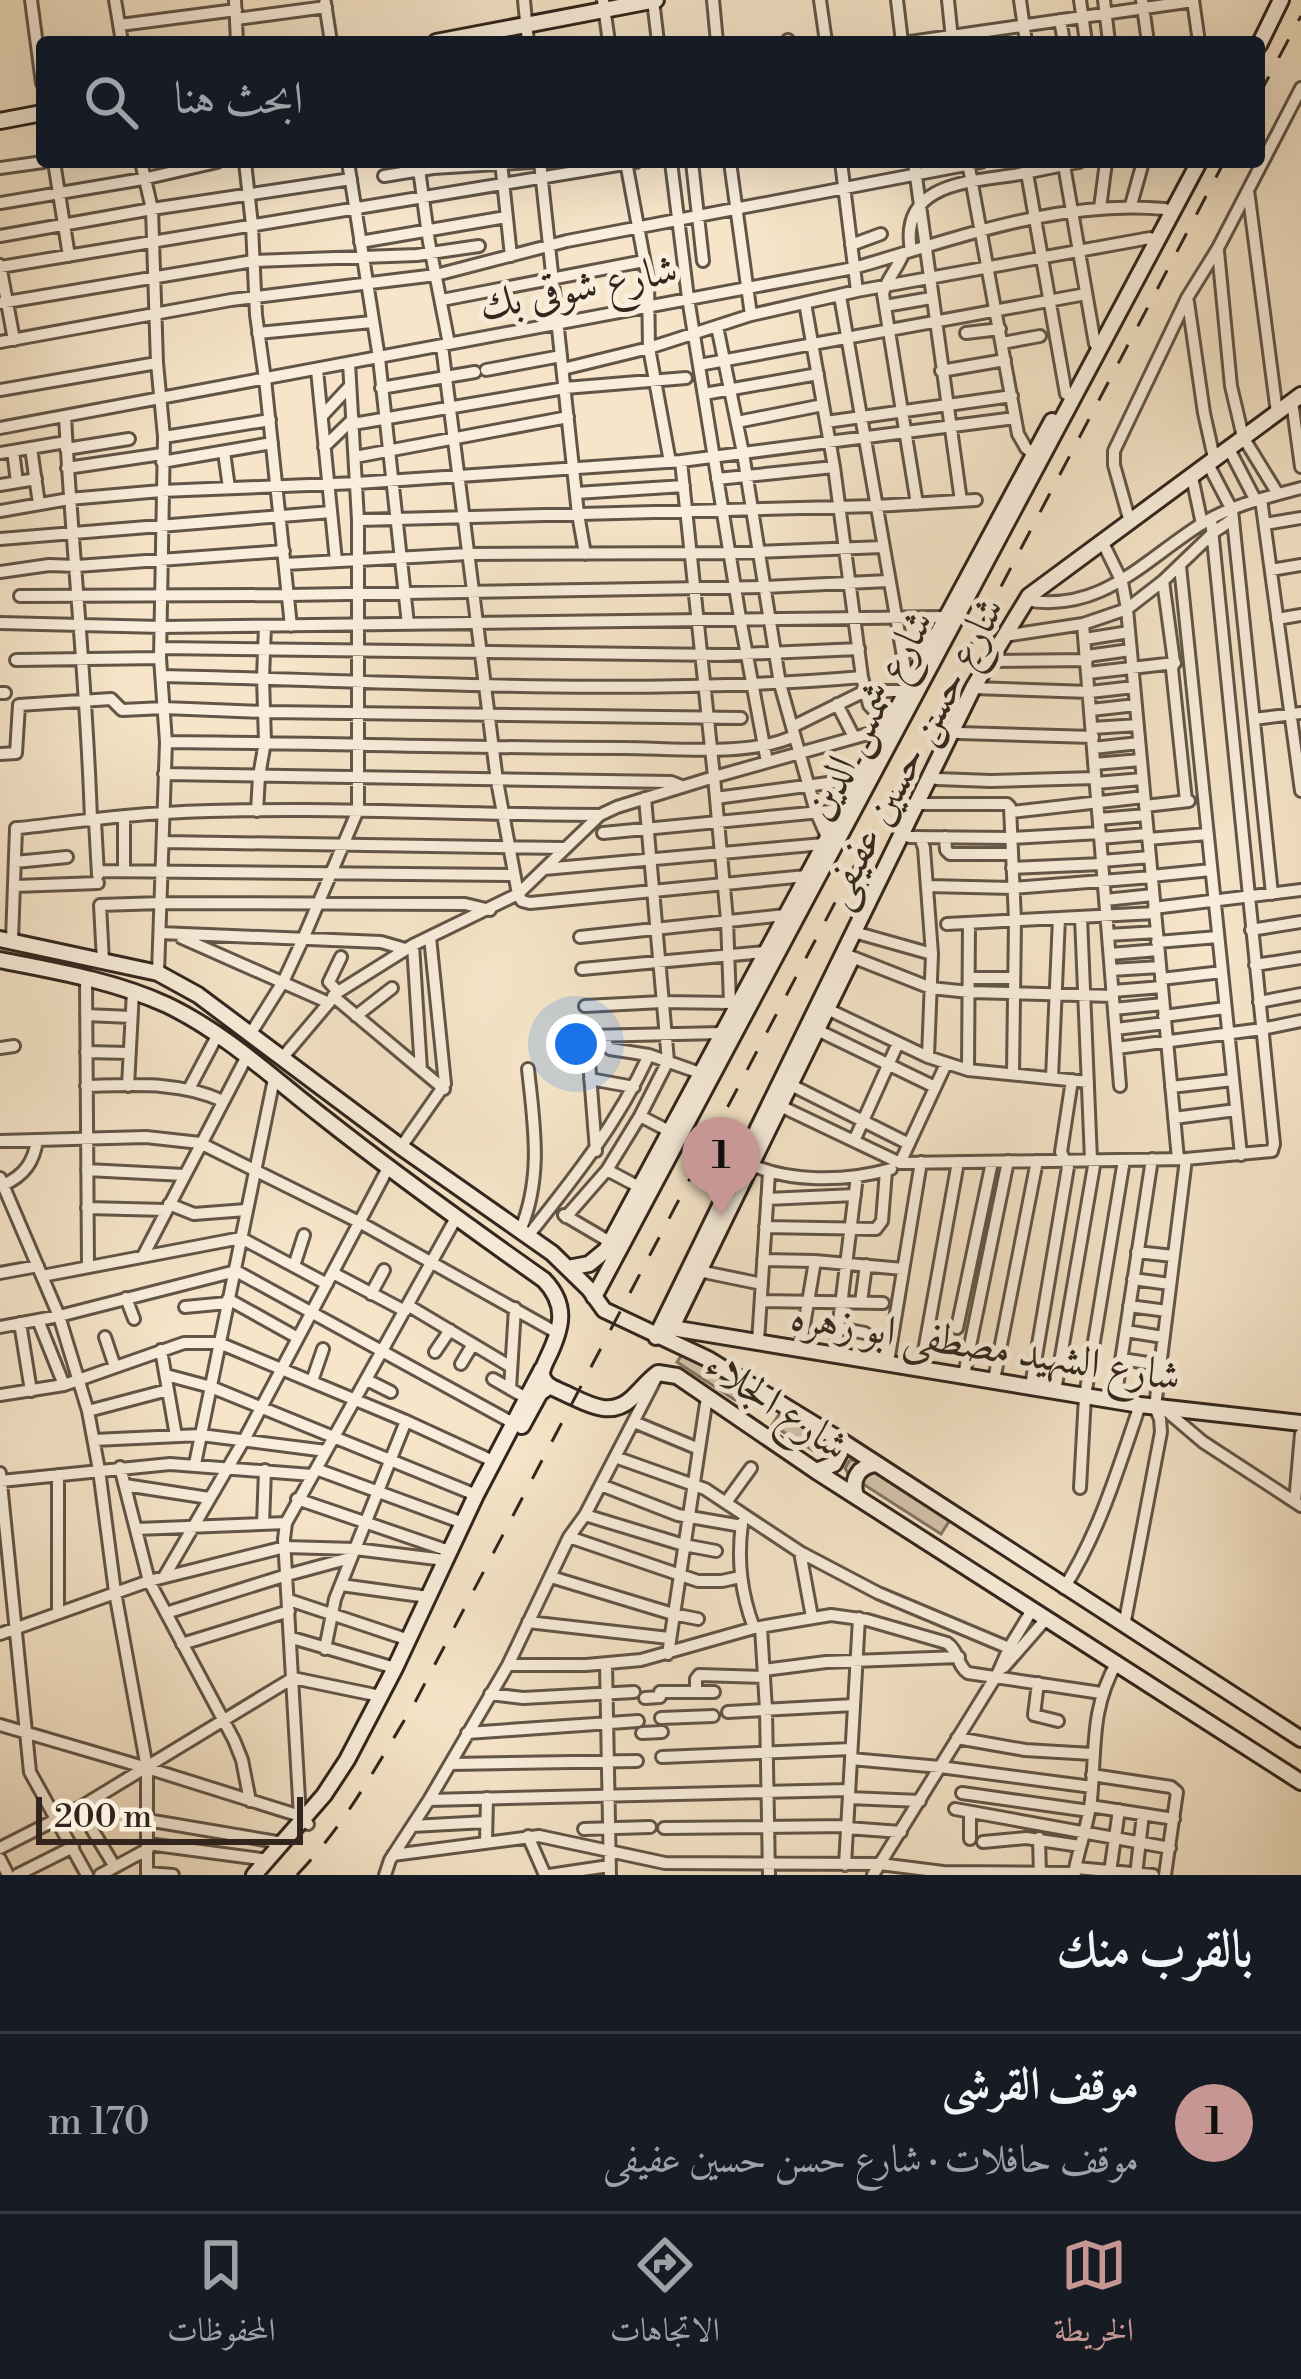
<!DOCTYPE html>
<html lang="ar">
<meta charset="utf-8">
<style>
:root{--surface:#171b24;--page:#242831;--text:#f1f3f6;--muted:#9ea1a6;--line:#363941;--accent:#c59692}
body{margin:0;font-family:"Libre Bodoni",Amiri,serif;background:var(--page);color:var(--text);direction:rtl}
.scale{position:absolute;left:36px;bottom:30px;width:267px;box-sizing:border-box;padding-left:12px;border:6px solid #31251d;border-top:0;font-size:33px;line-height:42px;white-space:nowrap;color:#31251d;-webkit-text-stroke:9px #f9eedc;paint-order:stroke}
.you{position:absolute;left:576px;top:1044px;width:42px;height:42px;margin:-30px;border:9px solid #fff;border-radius:50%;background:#1a73e8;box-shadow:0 0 0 18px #1a73e833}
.badge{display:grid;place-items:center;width:78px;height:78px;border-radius:50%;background:var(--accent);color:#111;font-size:39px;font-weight:700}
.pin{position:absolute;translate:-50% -99px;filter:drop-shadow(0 3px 6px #0008)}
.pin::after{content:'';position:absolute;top:63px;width:42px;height:36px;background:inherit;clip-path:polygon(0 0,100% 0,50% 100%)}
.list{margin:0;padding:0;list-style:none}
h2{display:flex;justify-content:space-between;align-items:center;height:156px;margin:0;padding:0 48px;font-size:51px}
h2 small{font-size:39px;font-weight:400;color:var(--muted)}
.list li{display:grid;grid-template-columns:78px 1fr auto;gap:36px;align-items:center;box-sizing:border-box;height:180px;padding:0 48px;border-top:3px solid var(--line)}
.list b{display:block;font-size:45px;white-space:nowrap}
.list p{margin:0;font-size:39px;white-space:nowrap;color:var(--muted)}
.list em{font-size:39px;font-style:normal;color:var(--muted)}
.icon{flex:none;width:66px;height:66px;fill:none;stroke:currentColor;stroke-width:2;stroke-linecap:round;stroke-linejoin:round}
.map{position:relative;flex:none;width:1301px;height:1875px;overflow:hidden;direction:ltr}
.search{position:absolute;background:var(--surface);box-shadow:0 12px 48px #0002;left:36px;right:36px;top:36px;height:132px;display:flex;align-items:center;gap:30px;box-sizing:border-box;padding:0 42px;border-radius:12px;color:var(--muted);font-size:45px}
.sheet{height:336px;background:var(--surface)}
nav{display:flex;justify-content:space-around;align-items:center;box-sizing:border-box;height:168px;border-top:3px solid var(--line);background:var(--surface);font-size:33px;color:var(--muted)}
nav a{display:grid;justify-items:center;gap:6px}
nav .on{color:var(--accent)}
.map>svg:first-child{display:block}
.green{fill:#d5c4ac;stroke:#837464;stroke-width:3}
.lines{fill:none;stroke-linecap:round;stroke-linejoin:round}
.street-casing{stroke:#625548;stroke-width:16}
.secondary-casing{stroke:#31251d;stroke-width:20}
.street{stroke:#f9eedc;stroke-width:10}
.secondary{stroke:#f9eedc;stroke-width:14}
.rail{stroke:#31251d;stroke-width:3;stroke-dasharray:21 21;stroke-linecap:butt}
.labels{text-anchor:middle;stroke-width:10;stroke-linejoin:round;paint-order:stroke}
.street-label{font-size:42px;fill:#31251d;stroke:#f9eedc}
</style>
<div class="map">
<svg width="1301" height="1875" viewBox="0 0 1301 1875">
<rect width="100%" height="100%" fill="#f6e5c9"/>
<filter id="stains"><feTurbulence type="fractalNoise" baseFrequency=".00167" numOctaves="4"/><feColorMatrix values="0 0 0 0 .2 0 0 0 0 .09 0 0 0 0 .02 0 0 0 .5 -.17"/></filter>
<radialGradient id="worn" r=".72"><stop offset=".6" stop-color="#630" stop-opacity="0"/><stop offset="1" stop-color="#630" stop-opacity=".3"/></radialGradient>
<!-- green -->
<path class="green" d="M683,1353l58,38 -6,9 -58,-38z
M780,1413l44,28 -1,10h-9l-42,-26z
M850,1460l8,1 92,59 -9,14 -92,-59 -4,-7z"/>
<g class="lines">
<!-- street casing -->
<g class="street-casing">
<path id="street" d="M31,0l11,83
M115,0l7,42
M235,0l2,42
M524,0l4,42
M603,0l6,42
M653,0l5,42
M713,0l4,42
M820,0l6,42
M897,0l5,42
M948,0l4,39
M1020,0l6,42
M1080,0l6,42
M1104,0l5,42
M1142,0l6,42
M1193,0l6,42
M325,3l6,39
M236,19l90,-12
M1060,20l4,22
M120,25l116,-15
M788,40v2
M910,42l283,-41
M54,162l15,94
M141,162l11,47 5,154 7,74 -4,221 6,84 -8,231
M245,162l7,63 4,90 9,64 26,247
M348,162l31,196 29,266
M418,162l11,80 20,102
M501,162l10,94
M540,162l38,352 7,40
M626,162l22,118 1,68 21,114
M671,162l17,136 52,320 27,144
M692,162l11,99
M730,162l21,153
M841,162l16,129
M914,162l47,339
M968,162l50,272 8,14 12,10
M1064,165l31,179
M0,168l43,-6
M1027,173l39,221
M384,176l49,-8 98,-6
M1248,190l29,223
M0,203l143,-24 74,-17
M1131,205l12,-43
M1100,208l6,-46
M0,236l152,-27 199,-30
M360,242l146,-25
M851,245l30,-11
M911,251c-12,-67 56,-69 103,-76 22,-4 43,-9 65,-13
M1218,251l13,135 12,51 35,57
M903,254c-5,14 -18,27 -20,40l34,210
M0,265l14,75
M0,267l636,-105
M840,296l68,389
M442,300l202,-39
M1188,302l16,111 10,45
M0,303l253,-42 164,-6 62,-9
M805,303l29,164 28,210 7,28 18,19
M885,306l46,-8
M717,326l26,127 37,231 36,128 11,25
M258,333l114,-11
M966,333l34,-4
M0,342l231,-42 205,-25 131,-34 414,-79
M1002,343l38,-7
M442,346l55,435 21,113 4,7 8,2 276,-27
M699,365l387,-71
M563,369l86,-21 102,-33 106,-24 293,-53
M317,370l19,191
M486,370l75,-14
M941,371l64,-11
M381,388l94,-16
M0,390l157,-27
M704,394l114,-20
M1292,401l9,66
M65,416c7,135 22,270 26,405
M322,416l28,-30
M737,422l86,-17
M826,422l186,-26
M353,424l212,-36 121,-10
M0,428l854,-160c101,-29 205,-69 311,-59
M164,437l106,-17
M324,447l29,-28
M31,448l8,56
M66,449l63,-10
M1229,449l27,52
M13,451l4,31
M224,452l5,36
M0,453l66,-11
M355,457l213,-40
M681,461l33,316 13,143 3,83
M162,462l110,-19
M1208,464l24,46 40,384
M67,468l95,-14
M1192,477l10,47
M717,479l117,-12
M0,485l36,-6
M576,493l108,-7
M1261,499l40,292
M0,511l69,-12 92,-8 196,-8 324,-22 334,-43
M358,520l518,-14 100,-6
M1130,522l-16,-57v-14l73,-153 31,-50 83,-160
M1265,524l36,-6
M0,539l331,-27
M1103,543l19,39 5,27 51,550
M285,564l183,-10 262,-1 153,-6
M1180,566l61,589
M1271,570l30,-5
M0,572l49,-7 28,1 207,-15
M1163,581l11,81 -2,7 14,132
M20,596l268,-1 477,-8 123,-6
M1025,600c77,14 120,-41 178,-77 29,-18 65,-26 98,-35
M1277,619l24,-4
M0,623l162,4 782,-10
M1083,624l37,462
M1004,636l79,-12 44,-15 36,-28 51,-49 19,-13
M1085,639l44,-7
M161,648l559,7 139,-6
M1087,656l43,-6
M16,660l144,-2
M989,661l98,-1
M1088,673l87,-10
M162,676c233,5 468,21 700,1
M973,688l117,4 44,-5
M0,693h5
M837,704l17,33
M1091,710l45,-5
M1254,719l47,-6
M792,727l73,-36h40
M1092,728l46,-3
M959,733l134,4
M166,742c152,1 304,6 457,6 49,0 127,9 171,-12
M1093,748l46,-5
M0,754l16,-1 3,-48 92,-6 11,11 42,-2 101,4 476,6
M1094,764l47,-4
M164,774l507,8 10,4
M937,779l54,2 104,-3
M1096,783l46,-4
M716,798l142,-19
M916,804h91l3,3 5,113 -2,154
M1145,806l44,-5
M257,811l2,-35 6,-34 -2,-64 2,-52
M1011,812l133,-15
M124,818v53
M1099,819l47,-4
M95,821l3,54
M603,833l238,-23
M909,837l102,1 89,-5
M920,837l4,11 8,106 -4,103
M945,837l1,13 4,4h61
M1100,838l47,-4
M1148,839l59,-5
M164,842l401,6
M1102,861l48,-4
M15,862l52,-5
M1012,868l90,-4
M544,869l279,-25
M98,871l416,4
M1151,876l60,-6
M15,886l83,-3
M927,886l86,2 139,-11
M1105,900l48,-5
M1154,908l147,-18
M1081,917l10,243
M947,924l208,-11
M1251,930l50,-8
M854,932l78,22
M160,933l221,9 24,7
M1108,935l49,-3
M580,937l205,-22
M182,938l145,64
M12,940l4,-112h3c49,-5 98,-13 147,-15 144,-8 289,2 434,2
M1157,942l61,-5
M413,945l8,125
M1110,954l48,-4
M847,955l84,33 38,4 144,4
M103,961l-3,-56 61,-2 304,1 25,6
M1255,965l46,-7
M582,969l183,-17
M1111,970l49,-3
M86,978l2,289
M969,978h45
M1161,979l61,-7
M1113,991l49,-4
M338,992l-9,-10 12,-25
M333,996l111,93
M1259,1002l42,-8
M585,1006l77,-4 70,1
M823,1007l105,50 40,13 120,12
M1114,1009l49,-5
M86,1015l45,2
M356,1016l36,-28
M1164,1016l61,-8
M811,1027l124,60
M1116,1029l49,-6
M251,1033l32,-51 20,-43 55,-129v-290l-9,-157
M606,1036v8l4,5 39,6 51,18
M0,1048l14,-2
M1117,1048l145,-19 39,-8
M86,1052l43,1
M283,1057l55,-65 75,-47 105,-51 82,-79 17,-8 97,-30 175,-49
M968,1070l1,-147
M1052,1078l7,-160
M590,1079l44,8
M791,1085l118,59
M86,1086c46,-1 94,-5 137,15
M128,1086l5,-95
M1171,1087l62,-7
M189,1089l28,-53
M774,1103l126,60 286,-4 86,-8 2,-7 -63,-625
M640,1116l29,15
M1174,1118l62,-8
M0,1141l146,-4 54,6 159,79 200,112
M854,1141l44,-98
M401,1147l44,-63 -15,-147
M596,1151l-9,-115 135,-3
M745,1162c43,21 100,20 146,7
M900,1163l46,-99
M87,1170l97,5
M607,1170l32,17
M0,1178l59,138 29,95 11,59 16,122 32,176v107
M3,1185c21,-9 31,-23 34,-45
M767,1199l88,-4
M169,1204l25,10 52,-4
M87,1208l79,2
M564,1215l46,27
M566,1217l41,-47 33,-54 28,-55 -23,-263
M765,1227l111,2 6,-8 4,-50
M520,1231c23,-54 14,-106 8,-162
M528,1236c47,-59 89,-112 121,-181
M1137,1252l36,4
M143,1256l103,-198
M763,1260l52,1 88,8
M294,1266l10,-31
M699,1271l63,13
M0,1273l38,-7
M333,1273l72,38
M42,1276l199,-38 86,46
M1133,1279l37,5
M371,1294l13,-24
M126,1298l8,21
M228,1299l70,39
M761,1301l122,2
M861,1302l5,-37
M409,1306l102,61
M1129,1306l38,5
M185,1307l42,-4
M38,1320l26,65
M20,1323l11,68
M0,1327l59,-11 177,-45 277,152
M839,1328l26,5
M957,1328l35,-166
M1126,1331l37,6
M105,1337l10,30
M758,1342l11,-169
M800,1349l15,-88
M161,1350l15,86
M435,1352l15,-22
M835,1354l22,-178
M1122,1359l38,6
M888,1362l33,-200
M461,1364l12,-20
M921,1368l37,-206
M166,1375l45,12 265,108
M964,1375l44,-214
M493,1379l33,19
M367,1380l24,12
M994,1380l43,-219
M312,1381l11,-32
M1031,1386l37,-219 -7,-15 11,-72
M510,1389l5,-81
M1055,1391l40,-231
M0,1395l64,-10 120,-42h35l187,78 87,40
M1115,1400l37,-241
M1163,1408l40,34 98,64
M88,1411l80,-21
M634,1422l65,27
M94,1440l107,-5 125,16
M615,1457l90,32 95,63 78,41 131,55
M195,1464l79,-385
M120,1467l29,114 85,159 8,20 8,41
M316,1469l147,54
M0,1473l30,299 57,103
M1,1481l169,-17 142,11
M125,1485l84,13
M601,1485l77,30 64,11
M1080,1488l5,-92 39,-236
M297,1499l152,52
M727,1501l24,-33
M1295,1502l6,-68
M585,1515l99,30 32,6
M742,1523c-5,38 -1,70 12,105
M263,1524l2,-54
M137,1529l149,-6
M569,1537l129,44h24l18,-4
M800,1552l12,65
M164,1577l80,-137 144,-272
M551,1577l122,37 25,5
M341,1585l87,12
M1064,1588c36,-57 54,-119 76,-183
M289,1600l120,40
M58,1612v-137
M166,1613l121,-38 63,-17
M528,1622l141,16
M1124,1626l37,-194 -1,-13 -5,-12 31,-248
M761,1627l5,83 3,165
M0,1634l149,-53 136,-34 70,2 90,11
M292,1638l103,30
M182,1644l107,-33
M325,1649l10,-50 71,-178
M668,1654l39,-257
M606,1664l4,211
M508,1665h78l55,-5 113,-32 77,-13 36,5 80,23c12,8 10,23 21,30l133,20
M1004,1667l42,-48
M764,1670l62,-8 133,-5
M1038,1683l-4,32 24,6
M660,1692h54
M696,1692v-13l3,-4 65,2
M490,1694l33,4 111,-6
M645,1698l15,-1
M728,1712l126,-7
M661,1718l52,-2
M0,1725l147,43 150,47 11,9
M467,1733l171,-12
M642,1733l20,-1
M957,1738l68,12 67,4
M662,1757l189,-8
M851,1759l89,8 152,20
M450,1764l187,-3
M1092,1775l79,12 6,5 -12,83
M962,1793l127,18
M849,1798l71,3
M429,1800l420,-10
M1090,1806l84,13
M79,1808l36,59
M955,1809l215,39
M970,1812v27
M300,1817l-16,-278 2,-16 170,-305
M147,1820l136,23
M412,1826l74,-4
M664,1828l183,-2
M847,1828l54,4
M584,1829l66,-2
M528,1836l17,39
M1039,1838l1,37
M486,1842l1,-44
M983,1842l43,-4 54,8
M148,1844l120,16
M0,1848l79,-40 214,-130 87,18
M393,1855l146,-19 126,27 215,1 63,8 132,1
M0,1859l8,16
M845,1865l14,-247
M1076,1868l77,7
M1110,1872l9,-62
M147,1873l26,2
M1074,1874c4,-24 14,-49 17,-74 5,-51 -1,-91 26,-138
M17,1875l56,-28
M100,1875l48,-26
M385,1875l5,-15 39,-60 79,-135 61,-128 16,-22 72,-139
M549,1875l60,-9
M873,1875l125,-202 11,-25 23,-38
M1136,1875l7,-61"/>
</g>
<!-- secondary casing -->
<g class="secondary-casing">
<path id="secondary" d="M436,42l220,-42
M1259,45l22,-45
M0,121l42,-8
M0,939l158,34 40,22 203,152 151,106 37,36 15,21 104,49 132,81 461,299
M0,960c56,11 115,21 167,45 57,27 107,74 156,112 72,57 146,110 221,163 24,25 18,48 4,77 -2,4 -6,12 -6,17 1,11 12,14 20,18 23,10 47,27 69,7 10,-9 17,-19 27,-26l19,3 139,95 485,311
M568,1268l21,-4 17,-14 446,-829
M594,1297l605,-1135
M673,1325l177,-363
M666,1327l474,78 161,18
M656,1337l317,-649 56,-92 272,-201
M522,1426l18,-33 10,-7
M816,1471l18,-7 6,-11v-13
M856,1496c-5,-16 2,-30 20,-32
M254,1875l70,-80 23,-35 48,-92 81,-173 66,-126"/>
</g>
<!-- street -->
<use href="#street" class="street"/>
<!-- secondary -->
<use href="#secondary" class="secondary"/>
<!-- rail -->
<path class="rail" d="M1259,95l42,-79
M297,1875c48,-50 80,-110 116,-169l811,-1544"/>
</g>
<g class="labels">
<!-- street labels -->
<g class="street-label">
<text transform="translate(578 286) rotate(-11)" y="15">شارع شوقى بك</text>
<text transform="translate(867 714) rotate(-62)" y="15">شارع شمس الدين</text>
<text transform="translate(911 751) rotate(-62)" y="15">شارع حسن حسين عفيفى</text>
<text transform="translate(986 1345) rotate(9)" y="15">شارع الشهيد مصطفى ابو زهره</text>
<text transform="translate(778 1404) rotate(34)" y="15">شارع الجلاء</text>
</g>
</g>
<rect width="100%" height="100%" filter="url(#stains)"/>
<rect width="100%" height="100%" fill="url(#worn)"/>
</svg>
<div class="scale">200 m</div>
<div class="you"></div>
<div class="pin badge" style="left:721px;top:1216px">1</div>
<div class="search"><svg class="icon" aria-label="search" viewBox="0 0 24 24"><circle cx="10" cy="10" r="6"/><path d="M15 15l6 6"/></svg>ابحث هنا</div>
</div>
<section class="sheet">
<h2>بالقرب منك<small></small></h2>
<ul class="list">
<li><span class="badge">1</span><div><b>موقف القرشى</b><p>موقف حافلات · شارع حسن حسين عفيفى</p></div><em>170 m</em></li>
</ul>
</section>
<nav>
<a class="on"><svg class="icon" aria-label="map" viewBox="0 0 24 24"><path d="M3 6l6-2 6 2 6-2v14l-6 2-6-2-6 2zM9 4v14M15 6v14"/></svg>الخريطة</a>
<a><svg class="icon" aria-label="directions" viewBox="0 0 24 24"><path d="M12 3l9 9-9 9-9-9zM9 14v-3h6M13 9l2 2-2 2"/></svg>الاتجاهات</a>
<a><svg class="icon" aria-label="saved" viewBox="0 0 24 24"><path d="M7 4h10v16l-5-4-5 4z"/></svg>المحفوظات</a>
</nav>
